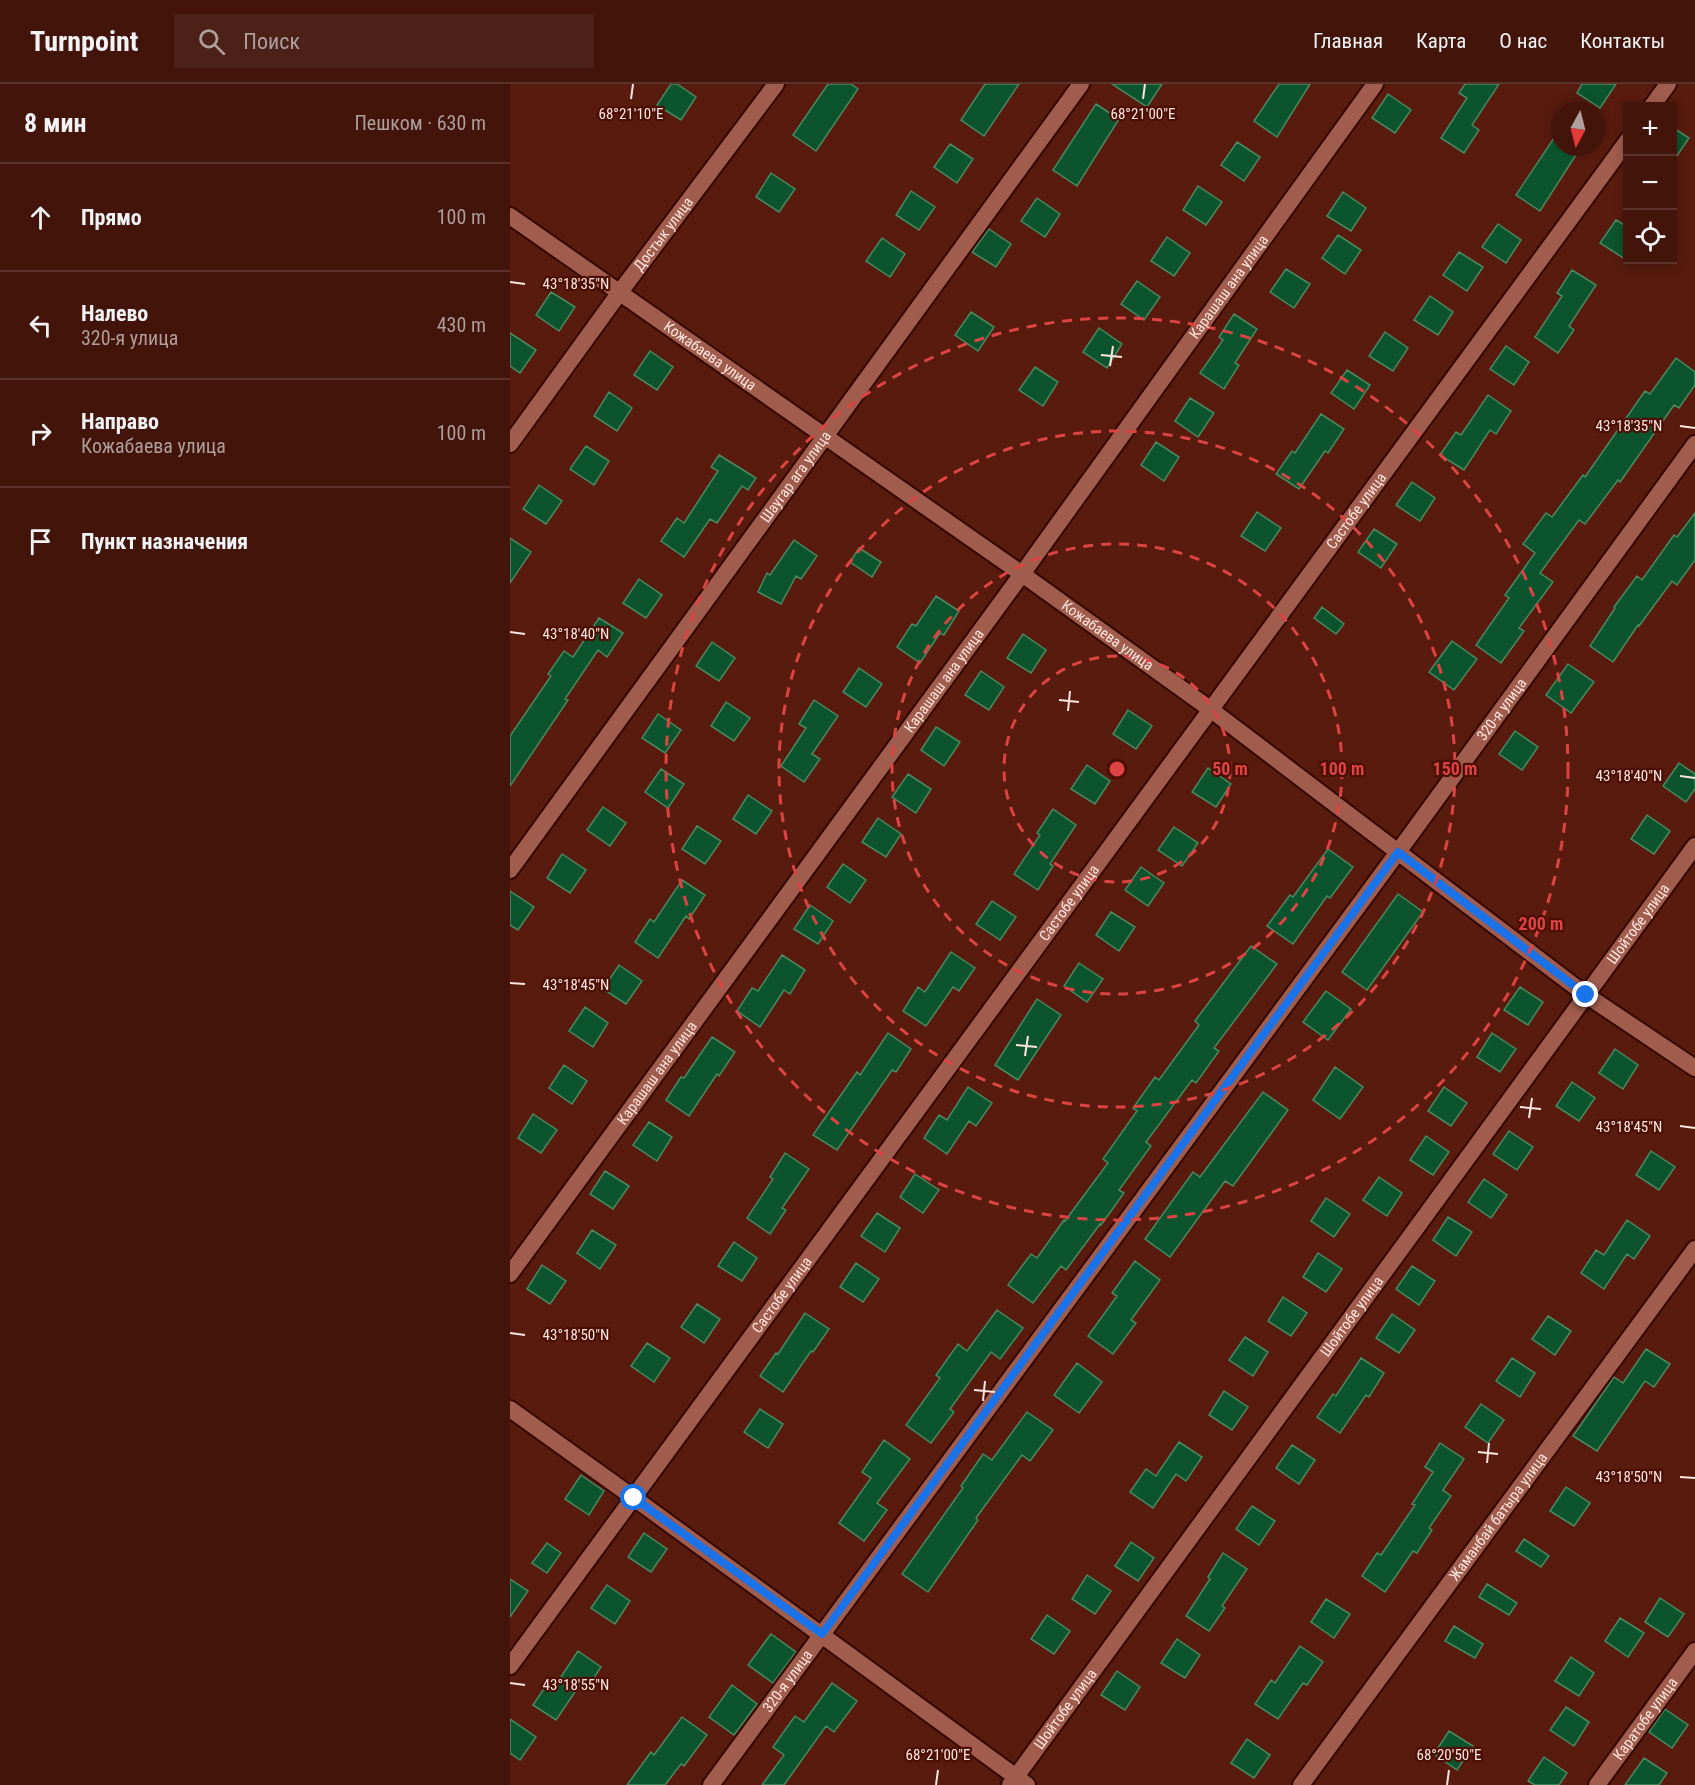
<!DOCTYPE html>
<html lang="ru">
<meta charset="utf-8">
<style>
:root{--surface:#42140a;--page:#4c2118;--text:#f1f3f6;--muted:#ae9e9c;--line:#5a332b}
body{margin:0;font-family:"Roboto Condensed",sans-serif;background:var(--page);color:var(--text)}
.controls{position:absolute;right:18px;top:18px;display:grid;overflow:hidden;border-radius:0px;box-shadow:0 3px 9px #0003}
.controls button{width:54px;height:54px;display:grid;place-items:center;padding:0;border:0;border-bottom:2px solid var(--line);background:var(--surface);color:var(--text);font:30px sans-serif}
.compass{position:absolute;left:1041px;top:18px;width:54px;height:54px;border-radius:50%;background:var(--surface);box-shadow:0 3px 9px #0003;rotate:187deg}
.stop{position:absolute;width:18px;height:18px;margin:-14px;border:4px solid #1a73e8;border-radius:50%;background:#fff}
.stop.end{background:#1a73e8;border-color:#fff;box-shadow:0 2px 6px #0008}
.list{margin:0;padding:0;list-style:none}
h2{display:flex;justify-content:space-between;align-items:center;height:78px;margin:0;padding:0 24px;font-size:26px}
h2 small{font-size:20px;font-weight:400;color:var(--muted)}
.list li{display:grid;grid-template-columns:39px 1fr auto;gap:18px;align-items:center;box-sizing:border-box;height:108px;padding:0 24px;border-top:2px solid var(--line)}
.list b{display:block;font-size:22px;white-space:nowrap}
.list p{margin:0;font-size:20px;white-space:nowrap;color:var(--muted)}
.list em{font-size:20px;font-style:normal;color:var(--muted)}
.icon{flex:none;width:33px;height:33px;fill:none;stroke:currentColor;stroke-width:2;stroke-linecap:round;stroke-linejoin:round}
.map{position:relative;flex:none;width:1185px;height:1701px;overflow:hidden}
header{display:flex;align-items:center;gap:36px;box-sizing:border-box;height:84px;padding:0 30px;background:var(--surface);border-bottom:2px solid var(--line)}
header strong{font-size:28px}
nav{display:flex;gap:33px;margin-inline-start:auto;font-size:21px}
.search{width:420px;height:54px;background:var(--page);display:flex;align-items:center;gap:15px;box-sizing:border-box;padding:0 21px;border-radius:0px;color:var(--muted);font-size:22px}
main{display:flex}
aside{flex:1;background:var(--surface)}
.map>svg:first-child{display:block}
.building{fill:#0c542d;stroke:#4a8a60;stroke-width:1.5}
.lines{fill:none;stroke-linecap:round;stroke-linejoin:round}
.minor-casing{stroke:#350701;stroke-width:20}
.minor{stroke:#a05c4d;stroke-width:16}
.route{stroke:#1a73e8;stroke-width:8}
.ticks{fill:none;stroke:#fee6e0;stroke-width:2}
.ring{fill:none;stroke:#dc4444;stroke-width:3;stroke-dasharray:10 8}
.labels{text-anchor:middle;stroke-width:4.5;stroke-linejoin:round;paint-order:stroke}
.street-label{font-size:15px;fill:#fee6e0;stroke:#4c0f04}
.ticks-label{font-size:15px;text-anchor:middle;fill:#fee6e0;stroke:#4c0f04;stroke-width:4.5;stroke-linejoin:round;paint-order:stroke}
.centre{fill:#dc4444;stroke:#4c0f04;stroke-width:3}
.ring-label{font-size:18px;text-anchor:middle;font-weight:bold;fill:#dc4444;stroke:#4c0f04;stroke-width:4.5;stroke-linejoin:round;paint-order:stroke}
</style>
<header>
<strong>Turnpoint</strong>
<div class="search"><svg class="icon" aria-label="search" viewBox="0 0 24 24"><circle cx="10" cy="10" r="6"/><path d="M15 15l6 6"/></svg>Поиск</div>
<nav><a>Главная</a><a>Карта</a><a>О нас</a><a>Контакты</a></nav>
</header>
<main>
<aside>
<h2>8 мин<small>Пешком · 630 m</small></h2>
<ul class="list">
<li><svg class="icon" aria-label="ahead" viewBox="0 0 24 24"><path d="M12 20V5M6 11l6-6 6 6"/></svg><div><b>Прямо</b></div><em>100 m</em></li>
<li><svg class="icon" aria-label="left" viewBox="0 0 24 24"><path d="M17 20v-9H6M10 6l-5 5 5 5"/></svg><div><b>Налево</b><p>320-я улица</p></div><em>430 m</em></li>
<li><svg class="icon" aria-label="right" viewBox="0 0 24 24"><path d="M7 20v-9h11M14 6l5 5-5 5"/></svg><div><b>Направо</b><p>Кожабаева улица</p></div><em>100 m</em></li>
<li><svg class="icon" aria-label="arrive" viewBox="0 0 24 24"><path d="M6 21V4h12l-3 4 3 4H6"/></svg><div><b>Пункт назначения</b></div></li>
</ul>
</aside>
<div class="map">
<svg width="1185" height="1701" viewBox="0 0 1185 1701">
<rect width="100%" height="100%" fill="#581b0e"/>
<!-- building -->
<path class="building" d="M161,0h6l19,13 -15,23 -24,-15z
M318,0h23l7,5 -42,62 -23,-16z
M475,0h34l-35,52 -23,-16z
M602,0h50l-15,23z
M769,0h31l-33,53 -23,-16z
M955,0h34l-27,41 7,5 -15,23 -23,-15 26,-40 -8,-5z
M1072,0h34l-16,24 -23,-15z
M878,10l23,16 -16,23 -23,-15z
M586,20l23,15 -42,67 -24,-16z
M1162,43l17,11 -17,25z
M1050,45v18h21l-41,64 -24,-16z
M727,58l23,15 -16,24 -23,-16z
M440,60l23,15 -16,24 -23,-16z
M261,89l24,16 -16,23 -23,-15z
M688,102l24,16 -16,23 -23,-15z
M401,107l24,16 -16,23 -23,-15z
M833,108l23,16 -15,23 -24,-15z
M527,114l23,16 -15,23 -24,-16z
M1106,136l12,7v34l-28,-18z
M988,140l23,16 -15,23 -24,-16z
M479,145l22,15 -15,23 -24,-15z
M828,151l23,15 -16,24 -23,-16z
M657,153l23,16 -16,23 -23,-15z
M372,154l23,16 -15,23 -24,-16z
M949,168l24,15 -16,24 -24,-16z
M776,185l24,15 -16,24 -24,-16z
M1062,186l24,15 -27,41 5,4 -16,23 -23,-16 27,-41 -5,-3z
M627,197l23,16 -16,23 -23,-16z
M41,208l24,15 -16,24 -23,-16z
M920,212l23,16 -15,23 -24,-15z
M461,228l23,15 -16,24 -23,-16z
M724,230l23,15 -22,34 4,2 -15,24 -24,-16 23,-33 -4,-3z
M589,244l23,16 -15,24 -24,-16z
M875,248l23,16 -15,23 -24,-15z
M0,249l26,17 -16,23 -10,-7z
M996,262l23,16 -15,23 -24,-16z
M140,267l23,16 -16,23 -23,-15z
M1166,274l19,14v13l-16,23 -5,-3 -54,77 -2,-2 -33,44 -6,-4 -39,53 13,9 -34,46 5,3 -23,32 -25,-18 33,-47 -4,-3 30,-42 -12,-9 23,-31 6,4 31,-42 2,2 60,-86 5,3z
M525,283l23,15 -15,24 -24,-16z
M837,286l23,15 -16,24 -23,-16z
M99,308l23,16 -15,23 -23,-15z
M978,311l23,16 -15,23 -6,-4 -26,40 -24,-15 16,-23 5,3z
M680,314l24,15 -16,24 -23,-16z
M811,330l23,15 -16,24 -3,-2 -26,38 -23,-15 16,-23 3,2z
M646,358l23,15 -15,24 -23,-16z
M76,362l23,15 -15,24 -24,-16z
M209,371l37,23 -8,12 -6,-4 -25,37 -7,-4 -26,38 -23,-16 16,-23 7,5 34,-52 -7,-4z
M902,398l23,16 -15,23 -24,-16z
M29,401l23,16 -16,23 -23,-15z
M747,428l24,16 -16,23 -24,-15z
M1185,429v47l-18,25 -5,-4 -33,45 -1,-1 -25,37 -23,-16 25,-38 -1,-1 23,-31 5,4 32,-45 3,2z
M864,445l23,15 -16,24 -23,-16z
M0,454l21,14 -21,31z
M284,456l23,16 -16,23 -5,-3 -15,28 -23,-12 9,-19 3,2z
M349,464l22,14 -9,15 -22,-15z
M129,495l23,16 -16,23 -23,-15z
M426,512l23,15 -15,24 -4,-2 -20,30 -23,-16 15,-23 4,2z
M812,523l22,17 -8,10 -22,-16z
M89,534l24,15 -16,24 -9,-7 -33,49 3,1 -58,86v-50l41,-60 -3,-2 16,-23 9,6z
M513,550l23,16 -15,23 -24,-15z
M942,557l25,18 -23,31 -25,-18z
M202,558l23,16 -16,23 -23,-15z
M1058,580l26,18 -23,31 -25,-18z
M349,584l23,16 -16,23 -23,-15z
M471,587l23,16 -15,23 -24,-15z
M304,616l24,16 -26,38 8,5 -16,23 -23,-16 25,-38 -7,-4z
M216,618l24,16 -16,23 -23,-15z
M618,626l24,16 -16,23 -23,-15z
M148,630l23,16 -16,23 -23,-15z
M426,643l24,15 -16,24 -23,-16z
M1005,647l23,16 -16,23 -23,-16z
M1169,679l16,11v15l-9,13 -23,-16z
M577,681l23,16 -15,23 -24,-15z
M698,684l23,16 -15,23 -24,-15z
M151,685l23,15 -16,24 -23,-16z
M398,690l23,15 -15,24 -24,-16z
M238,711l24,16 -16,23 -23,-15z
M93,723l23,16 -16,23 -23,-16z
M543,725l23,16 -26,39 3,2 -15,24 -24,-16 26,-39 -3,-2z
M1137,731l23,16 -16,23 -23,-15z
M368,734l23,16 -15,23 -24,-15z
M187,742l24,15 -16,23 -23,-15z
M664,743l24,16 -16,23 -24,-16z
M818,765l25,18 -23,31 -3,-2 -34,48 -26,-18 23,-31 3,2z
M52,770l24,16 -16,23 -23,-15z
M333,780l23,16 -16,23 -23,-16z
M631,783l23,16 -16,23 -23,-16z
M172,796l23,15 -16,24 -3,-3 -28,42 -23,-16 15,-23 4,3z
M0,807l24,16 -16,23 -8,-5z
M888,810l25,18 -56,78 -25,-18z
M482,817l24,16 -16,23 -24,-16z
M300,821l23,16 -15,23 -24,-15z
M601,828l24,15 -16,24 -23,-16z
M741,862l26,18 -63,84 5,3 -23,32 -4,-3 -46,62 5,4 -32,44 5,3 -23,32 -1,-1 -34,46 -5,-4 -28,37 -25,-18 23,-31 6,4 27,-38 1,1 43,-58 -5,-4 34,-48 -4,-3 22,-31 4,3 40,-55 -4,-4z
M441,868l24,16 -16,23 -6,-4 -27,39 -23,-15 15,-24 7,5z
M272,871l23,15 -15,24 -6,-4 -24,37 -23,-16 15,-23 6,3z
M569,879l24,16 -16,23 -23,-16z
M109,881l23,16 -16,23 -23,-15z
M1010,903l23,15 -15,23 -24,-15z
M816,907l25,18 -23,31 -25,-18z
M527,915l24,16 -43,65 -23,-15z
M75,923l23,16 -15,24 -24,-16z
M378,949l23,16 -15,23 -4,-2 -55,80 -24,-15 44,-63 3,3z
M982,949l24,16 -16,23 -23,-15z
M202,953l23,15 -16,24 -2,-2 -28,42 -23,-16 15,-23 3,1z
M1105,965l23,16 -15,24 -24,-16z
M54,981l23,16 -15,23 -23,-16z
M825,983l28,20 -23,32 -27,-19z
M1062,998l23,16 -16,23 -23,-15z
M458,1003l24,16 -16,23 -7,-5 -22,33 -23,-16 15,-23 8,5z
M934,1003l23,16 -16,23 -23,-15z
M753,1008l25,18 -55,76 -8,-5 -55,76 -25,-18 48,-67 7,5z
M23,1030l24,16 -16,23 -23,-15z
M139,1038l23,15 -15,24 -24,-16z
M999,1047l24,16 -16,23 -24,-16z
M916,1052l23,16 -16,23 -23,-15z
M1141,1067l24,16 -16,23 -23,-15z
M275,1069l24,16 -27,39 4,2 -16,24 -23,-16 26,-39 -3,-2z
M95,1087l24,15 -16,23 -23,-15z
M405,1090l24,16 -16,23 -23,-16z
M869,1093l23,16 -15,23 -24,-16z
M974,1095l23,16 -16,23 -23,-16z
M816,1114l24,16 -16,23 -23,-16z
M367,1129l23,15 -15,24 -24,-16z
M938,1133l24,15 -16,24 -23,-16z
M1117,1136l23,16 -16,23 -7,-5 -23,35 -23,-16 15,-23 8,5z
M82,1146l24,15 -16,24 -23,-16z
M224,1158l23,16 -15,23 -24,-15z
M808,1169l24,16 -16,23 -23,-15z
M625,1177l25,19 -29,40 5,3 -23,31 -25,-18 29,-40 -5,-3z
M346,1179l23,16 -16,23 -23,-15z
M32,1181l24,16 -16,23 -23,-15z
M902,1182l23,15 -16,24 -23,-16z
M773,1213l24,16 -16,23 -23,-15z
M187,1220l23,15 -16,24 -23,-16z
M487,1226l26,18 -23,31 -9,-7 -41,57 4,3 -23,31 -25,-18 34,-47 -4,-3 22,-31 9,7z
M295,1229l24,16 -16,23 -2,-1 -28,41 -23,-16 16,-23 2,1z
M882,1230l23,16 -16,23 -23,-15z
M1038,1232l23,15 -16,24 -23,-16z
M735,1253l23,15 -15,24 -24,-16z
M137,1259l23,15 -16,24 -23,-16z
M1136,1265l24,15 -16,23 -9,-6 -48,70 -24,-15 41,-59 9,6z
M851,1274l23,15 -15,24 -3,-2 -26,38 -23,-16 16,-23 3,2z
M1002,1274l23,15 -15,24 -24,-16z
M567,1279l25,19 -23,31 -25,-18z
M714,1307l24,16 -16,23 -23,-15z
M971,1320l23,16 -16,23 -23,-16z
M250,1325l23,15 -15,24 -24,-16z
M517,1328l26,18 -23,31 -8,-6 -46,63 2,2 -50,72 -26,-18 61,-86 -2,-2 22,-32 9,6z
M374,1356l26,19 -33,44 10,7 -23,31 -25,-18 32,-45 -9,-6z
M669,1358l23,15 -16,24 -10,-7 -23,34 -23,-16 16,-23 10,7z
M930,1359l24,16 -21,31 8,6 -22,32 3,2 -15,23 -4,-2 -28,41 -23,-16 15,-23 4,2 34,-50 -3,-1 21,-32 -8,-5z
M782,1361l23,15 -16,24 -23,-16z
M71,1391l23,16 -15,24 -24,-16z
M1056,1403l24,16 -16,23 -24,-15z
M742,1422l23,15 -16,24 -23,-16z
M134,1449l23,16 -16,23 -23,-15z
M1014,1455l25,17 -8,11 -25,-16z
M621,1458l23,16 -16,23 -23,-15z
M37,1459l14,10 -14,20 -15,-10z
M713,1469l24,16 -25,37 3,2 -16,23 -23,-15 24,-37 -2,-2z
M577,1491l24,16 -16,23 -23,-15z
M0,1495l18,12 -18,26z
M977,1500l30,19 -8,12 -30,-18z
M97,1501l23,16 -15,23 -24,-16z
M1150,1514l24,16 -16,23 -23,-15z
M816,1515l24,15 -16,24 -23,-16z
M537,1531l23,16 -16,23 -23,-15z
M1110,1534l24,15 -16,24 -23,-16z
M944,1542l29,18 -8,14 -30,-17z
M261,1550l25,18 -23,31 -25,-18z
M667,1555l23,16 -15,23 -24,-15z
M790,1562l23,16 -16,23 -4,-2 -25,36 -23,-15 16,-24 4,3z
M68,1567l23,16 -15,23 -7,-4 -23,34 -23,-15 16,-24 6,5z
M1061,1573l23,16 -15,23 -24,-15z
M607,1587l23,16 -15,23 -24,-15z
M322,1599l25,18 -23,31 -8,-6 -42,59h-22l22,-30 -11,-8 22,-31 9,6z
M222,1601l25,19 -23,31 -25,-18z
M1056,1623l23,15 -15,24 -24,-16z
M1155,1625l23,16 -16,23 -23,-16z
M172,1633l25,18 -23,31 -3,-2 -16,21h-38l24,-33 3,3z
M0,1635l26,18 -16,23 -10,-7z
M939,1647l24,15 -16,24 -23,-16z
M737,1655l23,16 -16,23 -23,-15z
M1034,1673l23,16 -8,12h-24l-7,-4z
M1134,1674l23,15 -8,12h-34z"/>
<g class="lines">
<!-- minor casing -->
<g class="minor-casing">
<g id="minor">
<path d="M1142,22l16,-22"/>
<path id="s1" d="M0,132l512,358 188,135 376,286 109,73"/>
<path id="s2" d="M0,360l110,-152 156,-208"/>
<path id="s3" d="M0,786l571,-786"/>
<path id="s4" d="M0,1190l512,-700 353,-490"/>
<path d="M0,1325l124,89 393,287"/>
<path id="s5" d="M0,1582l1118,-1526"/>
<path id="s6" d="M201,1701l687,-933 297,-408"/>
<path id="s7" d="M500,1701l685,-939"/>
<path id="s8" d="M791,1701l394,-536"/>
<path id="s9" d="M1087,1701l98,-134"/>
</g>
</g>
<!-- minor -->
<use href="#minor" class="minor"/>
</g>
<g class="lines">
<!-- route -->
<path class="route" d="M124,1414l188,136 576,-782 188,143"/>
</g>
<!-- ticks -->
<path class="ticks" d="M121,15l2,-15M633,15l2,-15M0,198l15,2M591,271l21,2M600,282l3,-20M1170,342l15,2M0,548l15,2M549,616l20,2M558,627l2,-20M1170,692l15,2M0,899l15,1M506,961l21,2M515,972l3,-20M1010,1023l21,2M1019,1034l3,-20M1170,1042l15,2M0,1249l15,2M464,1306l21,2M473,1317l2,-20M968,1368l20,2M977,1379l2,-20M1170,1393l15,1M0,1599l15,2M426,1701l2,-15M937,1701l2,-15"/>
<!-- distance rings -->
<g class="ring">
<circle cx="607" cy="685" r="113"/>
<circle cx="607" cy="685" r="225"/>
<circle cx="607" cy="685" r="338"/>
<circle cx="607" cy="685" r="451"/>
</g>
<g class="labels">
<!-- street labels -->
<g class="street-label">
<text dy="5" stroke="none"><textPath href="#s2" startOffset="260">Достык улица</textPath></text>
<text dy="5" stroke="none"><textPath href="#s4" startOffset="1221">Карашаш ана улица</textPath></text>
<text dy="5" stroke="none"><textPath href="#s1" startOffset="244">Кожабаева улица</textPath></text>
<text dy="5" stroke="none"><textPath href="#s3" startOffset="486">Шаугар ага улица</textPath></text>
<text dy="5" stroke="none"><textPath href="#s5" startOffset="1432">Састобе улица</textPath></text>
<text dy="5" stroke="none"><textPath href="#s1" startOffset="730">Кожабаева улица</textPath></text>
<text dy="5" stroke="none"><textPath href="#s4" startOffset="735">Карашаш ана улица</textPath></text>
<text dy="5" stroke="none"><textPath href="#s6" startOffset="1335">320-я улица</textPath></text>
<text dy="5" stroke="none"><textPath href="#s5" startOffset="946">Састобе улица</textPath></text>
<text dy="5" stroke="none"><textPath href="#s7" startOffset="1066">Шойтобе улица</textPath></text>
<text dy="5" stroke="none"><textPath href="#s4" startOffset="249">Карашаш ана улица</textPath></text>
<text dy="5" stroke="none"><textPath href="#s5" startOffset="460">Састобе улица</textPath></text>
<text dy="5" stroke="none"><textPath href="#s7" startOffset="580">Шойтобе улица</textPath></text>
<text dy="5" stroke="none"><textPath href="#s8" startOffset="333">Жаманбай батыра улица</textPath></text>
<text dy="5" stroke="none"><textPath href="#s6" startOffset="129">320-я улица</textPath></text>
<text dy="5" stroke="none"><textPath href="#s7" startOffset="94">Шойтобе улица</textPath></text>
<text dy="5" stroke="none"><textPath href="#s9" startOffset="82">Каратобе улица</textPath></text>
</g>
</g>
<g class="ticks-label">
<text x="121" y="35">68°21'10"E</text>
<text x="633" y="35">68°21'00"E</text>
<text x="66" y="205">43°18'35"N</text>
<text x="1119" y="347">43°18'35"N</text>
<text x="66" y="555">43°18'40"N</text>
<text x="1119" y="697">43°18'40"N</text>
<text x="66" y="906">43°18'45"N</text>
<text x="1119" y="1048">43°18'45"N</text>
<text x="66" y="1256">43°18'50"N</text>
<text x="1119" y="1398">43°18'50"N</text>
<text x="66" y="1606">43°18'55"N</text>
<text x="428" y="1676">68°21'00"E</text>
<text x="939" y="1676">68°20'50"E</text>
</g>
<circle cx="607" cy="685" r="9" class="centre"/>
<g class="ring-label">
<text x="720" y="691">50 m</text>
<text x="832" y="691">100 m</text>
<text x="945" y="691">150 m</text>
<text x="1031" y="846">200 m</text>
</g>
</svg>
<div class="controls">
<button>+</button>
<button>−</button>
<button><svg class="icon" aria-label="locate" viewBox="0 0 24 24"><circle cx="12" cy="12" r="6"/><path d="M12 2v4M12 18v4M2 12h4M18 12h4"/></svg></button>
</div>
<svg class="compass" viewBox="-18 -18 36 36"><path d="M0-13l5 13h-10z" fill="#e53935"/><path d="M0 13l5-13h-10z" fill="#ae9e9c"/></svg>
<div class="stop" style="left:124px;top:1414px"></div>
<div class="stop end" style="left:1076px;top:911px"></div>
</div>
</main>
